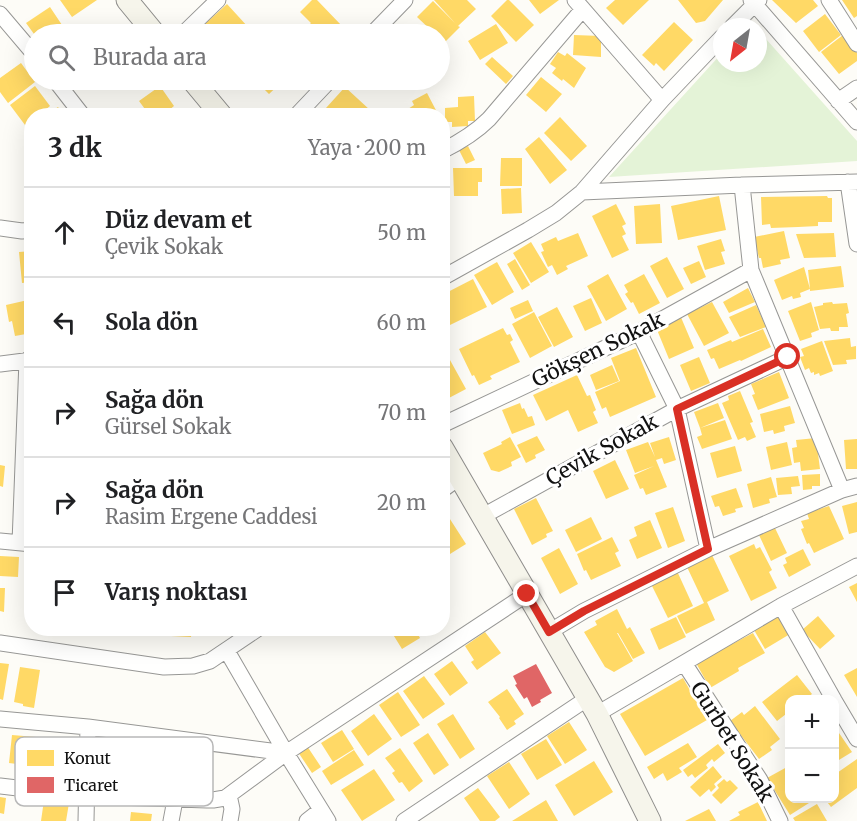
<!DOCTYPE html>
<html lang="tr">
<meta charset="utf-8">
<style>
:root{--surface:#fff;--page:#f2f2f2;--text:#202124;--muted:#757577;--line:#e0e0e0}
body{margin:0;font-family:Merriweather,serif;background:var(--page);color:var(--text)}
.controls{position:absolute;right:18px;bottom:18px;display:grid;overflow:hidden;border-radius:12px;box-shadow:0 6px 24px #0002}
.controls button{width:54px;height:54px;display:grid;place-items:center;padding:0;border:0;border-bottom:2px solid var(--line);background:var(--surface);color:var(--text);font:30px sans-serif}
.compass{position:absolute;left:713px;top:18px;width:54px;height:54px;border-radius:50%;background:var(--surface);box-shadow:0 6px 24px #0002;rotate:211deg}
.stop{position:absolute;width:18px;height:18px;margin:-14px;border:4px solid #d93025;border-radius:50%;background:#fff}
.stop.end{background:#d93025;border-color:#fff;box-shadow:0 2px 6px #0008}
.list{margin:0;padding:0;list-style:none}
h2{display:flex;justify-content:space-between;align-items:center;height:78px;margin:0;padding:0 24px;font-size:26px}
h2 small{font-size:20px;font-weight:400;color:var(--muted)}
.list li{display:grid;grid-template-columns:39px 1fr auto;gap:18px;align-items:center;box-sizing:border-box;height:90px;padding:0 24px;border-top:2px solid var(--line)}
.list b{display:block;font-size:22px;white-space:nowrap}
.list p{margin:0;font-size:20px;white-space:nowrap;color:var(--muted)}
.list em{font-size:20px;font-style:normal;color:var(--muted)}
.icon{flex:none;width:33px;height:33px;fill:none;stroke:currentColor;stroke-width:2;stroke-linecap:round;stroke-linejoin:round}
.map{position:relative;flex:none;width:857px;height:821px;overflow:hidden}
.search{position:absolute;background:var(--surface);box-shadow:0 6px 24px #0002;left:24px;top:24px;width:426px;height:66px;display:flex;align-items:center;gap:15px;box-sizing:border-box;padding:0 21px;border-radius:33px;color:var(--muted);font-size:22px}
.panel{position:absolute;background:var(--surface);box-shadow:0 6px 24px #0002;left:24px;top:108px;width:426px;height:528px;border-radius:24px}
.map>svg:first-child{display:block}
.green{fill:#e4f3d7}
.homes{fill:#ffd966}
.shops{fill:#e06666}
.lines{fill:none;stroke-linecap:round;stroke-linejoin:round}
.street-casing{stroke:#979795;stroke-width:17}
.secondary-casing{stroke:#8e8d8b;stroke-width:23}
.street{stroke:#fffffe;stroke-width:15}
.secondary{stroke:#f6f5eb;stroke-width:21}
.route{stroke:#d93025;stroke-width:8}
.labels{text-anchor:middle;stroke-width:6;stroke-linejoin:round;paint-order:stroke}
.street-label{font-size:21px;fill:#111;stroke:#fff}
.key{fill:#fff;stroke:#b8b8b8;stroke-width:1.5}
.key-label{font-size:16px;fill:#111}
</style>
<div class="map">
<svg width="857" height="821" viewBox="0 0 857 821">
<rect width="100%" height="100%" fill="#fdfcf7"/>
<!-- green -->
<path class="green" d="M758,30l99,111v20l-248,16 113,-124v10h36z"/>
<!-- homes -->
<path class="homes" d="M60,0h37l-25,17z
M312,0h5l25,26 -9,8h-12l-3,-3 -3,2 -7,-7 3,-3 -11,-11z
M434,0h33l9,9 -18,17 2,1 -16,16 -4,-4v-5h-5l-18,-17 16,-16 22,22z
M507,0h2l25,25 -18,17 -25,-26z
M529,0h30l-19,14z
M615,0h34l-26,25 -17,-17z
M678,0h45l-18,21 -9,2z
M772,0h41l5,6 -22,17z
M842,0h15v16l-3,2z
M227,4l21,23 -8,7h-46z
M50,7l12,18 -14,9h-14l-8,-11z
M825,14l16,21 -22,17 -16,-21z
M674,22l19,18 -29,31 -8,-8 -2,3 -12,-11z
M496,24l12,19 -28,17 -12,-19z
M406,25l10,9h-20z
M574,35l27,1v21l-28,-2z
M843,35l14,18v8l-18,13 -18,-22z
M558,52l7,4 2,-3 19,15 -12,20 -11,-9 -1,2 -10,-8 4,-5 -6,-4z
M492,57l21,19 -7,8 -21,-20z
M21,63l14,19 -27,21 -8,-11v-14z
M541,77l21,17 -16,18 -20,-17z
M255,80h29l-15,14z
M35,86l15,20 -12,10h-6v5l-7,4 -15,-20z
M160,86l14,20 -12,10h-12l-11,-15z
M345,87l25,23 -4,6h-31l-9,-8z
M427,93l12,23h-27l-4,-7 6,-4 -2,-4z
M474,96l1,25h-7v5l-16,1v-5h-7v-14l13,-1v-10z
M58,107l6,9h-19z
M560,117l27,29 -16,15 -27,-28z
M539,137l28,33 -17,14 -25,-35z
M468,146l7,14 -9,4 -7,-14z
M501,158h21v28h-22z
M453,168h29v14h-4v14h-24z
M521,188l1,25 -20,1 -1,-25z
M719,196l7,34 -48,10 -7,-34z
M827,196l1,2h4v24h-14v4l-20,1 -27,1 -1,-4 -8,1 -1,-28z
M616,204l10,20 -4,2 4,8 -4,2 7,14 -17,8 -20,-42z
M660,204l2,39 -26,1 -2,-38z
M784,231l6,27 -10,2 1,4 -18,4 -2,-10h-2l-5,-21z
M578,233l10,23 -22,10 2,3 -11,6 -5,-10 -4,2 -7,-15 3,-1 -3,-7 15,-7 2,4z
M834,233l2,24 -32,1 -8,-24z
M721,239l4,12 -4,1 4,12 -20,6 -8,-24z
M531,242l18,30 -18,11 -18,-30z
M32,251v31l-10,1 -3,-31z
M667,257l17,32 -17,9 -17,-32z
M515,259l15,26 -8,5 -15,-26z
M699,261l7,16 -15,7 -8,-16z
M497,262l17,30 -22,13 -18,-30z
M841,266l3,21 -34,4v-2l-10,4 1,4 -8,2 -1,-3 -10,4 -8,-20 30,-13 6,22 -2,-19z
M608,274l19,35 -21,12 -19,-35z
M644,274l16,29 -21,11 -6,-12 -2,1 -6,-9 3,-2 -4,-7z
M473,279l14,28 -37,18 -8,-14v-16z
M748,288l7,14 -26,11 -6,-11z
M591,298l11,25 -17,8 -12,-25z
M28,300l1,5h3v22l-8,1 2,6 -11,2 -3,-15 -3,1 -3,-17z
M528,300l5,11 -18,8 -5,-11z
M712,302l17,31 -25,13 -17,-32z
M811,302l8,28 -8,3 1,4 -12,4 -12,-30z
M832,302l1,2 14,-1 2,10 -3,1 2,13h-9v4h-8l-1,-3 -10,1 -6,-22 9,-2v-2z
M756,305l10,22 -26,10 -11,-20z
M557,307l16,30 -19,10 -16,-30z
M534,312l18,34 -22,12 -18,-34z
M680,315l14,33 -25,11 -14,-34z
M503,328l4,7 3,-1 3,6 -3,2 10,20 -30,14 2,3 -13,6 -5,-10 -2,1 -13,-27z
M763,329l8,18 -30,14 -1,-1 -21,9 -5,-11 -3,1 -4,-9 24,-10 1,2z
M850,338l1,9 5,-1v13l-10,1 1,4 -14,1 -9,-24z
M822,341l11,30 -13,5 -1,-3 -5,2v-3l-3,1 -2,-5 -4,2 -5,-13 4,-1 -3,-7z
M636,348l20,49 -46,20 -4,-10 -4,2 -7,-17 25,-11 -9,-23z
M699,357l11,26 -19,8 -11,-26z
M450,360l16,29 -19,10 -5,-8v-27z
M612,365l7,16 -23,9 -6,-15z
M779,372l10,26 -31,12 -6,-15 3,-1 -4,-10z
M577,375l10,21 3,-1 6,15 -3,2 5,11 -20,9 -10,-22 -22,11 -13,-26z
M740,391l13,31 -3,1 6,14 -9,4 -2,-4 -7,3 -16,-37 7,-3 -1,-4z
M520,403l2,6 2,-1 4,9 4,-1 3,9 -23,9 -10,-24z
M718,403l6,15 -24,10 -6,-16z
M790,406l5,17 -11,3 1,5 -11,3 -1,-4 -9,2 -4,-18z
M725,420l7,19 -30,10 -5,-12 5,-2 -2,-7z
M537,436l8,14 -10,5 1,3 -10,5 -9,-18z
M510,437l11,20 -10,5 1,4 -13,6 -8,-2 -8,-17 19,-9 -1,-2z
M669,437l7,23 -12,4 -2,-6 -6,2 11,27 -21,8 -3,-7 -3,1 -6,-14 20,-9 -19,7 -9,-23 22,-8 7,15 -5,-14z
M816,438l4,31 -19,2 -1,-9 -6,1 -2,-15 5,-1 -1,-7z
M857,439v30h-11l-2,-29z
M787,442l5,23 -21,5 -5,-23z
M735,446l7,25 -25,7 -7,-25z
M615,460l14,29 -23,10 -13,-28z
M0,465l5,1 -2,21 -3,-1z
M820,474v12h-8v3l-9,1 -1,-15z
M798,476l2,10 -9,1 1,7 -14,1 -2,-17z
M771,477l6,20 -8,2 1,4 -17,5 -6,-24z
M736,488l7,19 -8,2 1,3 -13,4 -4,-10 -4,1 -4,-11z
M536,498l17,33 -7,3 1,3 -15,8 -18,-36z
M857,502v30l-8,2 -7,-28z
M829,506l15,33 -30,14 -5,-10 -2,1 -6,-15 3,-1 -3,-7 8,-2 -2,-6z
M673,507l12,34 -17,7 -13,-35z
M448,516l18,28 -24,15v-39z
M591,517l11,22 -26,13 -11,-22z
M650,520l12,28 -25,11 -8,-19 8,-4 -3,-9z
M775,528l12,25 -16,8 -12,-26z
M612,537l7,14 -4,2 6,13 -30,14 -5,-10 -2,1 -7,-17z
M754,544l2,5 4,-2 12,23 -3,2 8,16 -26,13 -22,-45z
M559,548l19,36 -18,10 -19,-36z
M803,549l8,16 -22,12 -6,-12 4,-2 -2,-5z
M712,555l17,36 -22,11 8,18 -29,14 -9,-18 27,-13 -17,-36z
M0,556l19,1 -1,20 -18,-1z
M25,564l7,1v19h-8z
M677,571l16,35 -25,12 -17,-34z
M857,583v19l-8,-15z
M0,588h5l-1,24 -4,-1z
M28,590h4v27l-6,-1z
M617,609l10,20 3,-2 15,26 -12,6 -15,-26h-1l16,28 -19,11 -9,-5 -21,-35 13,-7 -2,-4z
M778,615l12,19 -25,15 -11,-19z
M818,616l17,20 -15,13 -18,-19z
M676,617l10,20 -27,13 -9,-21z
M152,628h40l-1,9 -40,-2z
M389,628h26l5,10 -18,11z
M417,628h18l-13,8z
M485,632l16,21 -24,17 -6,-8 3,-2 -9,-14z
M753,633l12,20 -27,15 1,3 -29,17 -14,-25z
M452,661l16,22 -18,13 -16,-22z
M0,663l9,1 -6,36 -3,-1z
M20,667l20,3 -6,38 -11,-2v-2l-9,-2z
M857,668v29l-13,-22z
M797,675l15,19 -8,6h-14v11l-13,10 -15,-19z
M424,676l21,28 -22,15 -20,-28z
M683,678l24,42 -62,36 -25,-42z
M507,689l17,25 -10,7 2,3 -9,6 -8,-12 1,-1 -12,-15z
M398,692l22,33 -19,12 -22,-32z
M755,706l25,33 -10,8 2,3 -13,9 -29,-38 12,-9 2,3z
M374,714l18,25 -24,17 -17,-25z
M453,714l22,35 -15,10 -23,-35z
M569,722l18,28 -22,14 -18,-28z
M342,730l12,19 -21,13 -12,-19z
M428,733l21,32 -15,10 -21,-32z
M839,733l13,19 -18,11v-27z
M12,735l24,2 -3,29 -24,-3z
M546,739l16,26 -25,15 -16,-26z
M688,743l9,14 -18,11 3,4 -15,9 -4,-8 -9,6 -7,-12z
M718,744l7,9 -11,9 -2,-3 -6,6 2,3 -13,10 -3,-4 -4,3 -5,-7z
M307,746l14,21 -9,6 -14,-21z
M400,748l23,33 -14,11 -7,-10 -3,1 -7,-10 3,-2 -10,-13z
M354,750l10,15 -33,20 -9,-14z
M857,759v29l-26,19 -7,-9h10v-23z
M594,761l19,31 -39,24 -19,-31z
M509,762l21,32 -21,15 -22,-33z
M713,766l9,11 -8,7 2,3 -5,5 -2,-3 -9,8 -10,-10z
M787,767l3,4v27h16l3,5 -19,12 -23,-37z
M374,769l21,31 -33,21 -21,-31z
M724,779l3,3 3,-2 8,8 -17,16 -9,-9 7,-7 -2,-3z
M478,788l22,29 -5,4h-15l-16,-23z
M0,797l6,1 -2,16 -4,-1z
M44,800l25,3 -3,18h-25z
M546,800l12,21h-46z
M758,802l9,19h-38l11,-6 -2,-3z
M817,804l10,17h-32l-2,-3z
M709,809l7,12h-31z
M131,812l21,2 -1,7h-21z"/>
<!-- shops -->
<path class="shops" d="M536,664l16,29 -12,7 1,2 -9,5 -5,-10 -3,2 -9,-14 2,-1 -4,-8z"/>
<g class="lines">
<!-- street casing -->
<g class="street-casing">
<path id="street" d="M575,0l87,100
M751,0l106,122
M829,0l28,44
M0,14l34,40
M732,27l27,-27
M183,34l35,-34
M372,34l33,-34
M55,80l28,36
M838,101l19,-13
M296,116l34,-36
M442,151c18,-9 33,-18 47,-32l94,-110
M848,182l9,62
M742,185l9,85 91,220
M582,192l160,-7 115,-3
M0,228l22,3 10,-1
M442,278l86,-48 28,-17 26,-21 80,-92 60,-63
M639,332l38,77 31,140
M0,364l32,-4
M442,425l197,-93 112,-62
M442,490l18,-13
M483,516l194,-107 111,-52
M0,541l32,3
M20,543l7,-183
M781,606l53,94
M549,632l35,-21 124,-62 134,-59 15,-4
M0,643l164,24 29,-1 17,-5 49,-33
M227,651l59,102 42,68
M684,663l76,117 20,41
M834,700l23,39
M597,714l184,-108 76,-40
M0,719l88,8 198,26
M0,786l86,10 121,4h6l12,-2 61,-45 241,-159
M229,795l3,14 -2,12
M86,821l2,-94
M171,821l4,-21
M307,821l14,-11
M404,821l184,-123"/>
</g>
<!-- secondary casing -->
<g class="secondary-casing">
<path id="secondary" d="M127,0l28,34
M192,80l30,36
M442,447l155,267 53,107"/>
</g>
<!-- street -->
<use href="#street" class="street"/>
<!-- secondary -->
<use href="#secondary" class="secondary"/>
</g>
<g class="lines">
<!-- route -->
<path class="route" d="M527,594l22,38 35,-21 124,-62 -31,-140 111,-52"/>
</g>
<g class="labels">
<!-- street labels -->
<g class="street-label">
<text transform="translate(598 350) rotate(-26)" y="7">Gökşen Sokak</text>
<text transform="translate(602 450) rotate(-29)" y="7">Çevik Sokak</text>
<text transform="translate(732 742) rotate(58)" y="7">Gurbet Sokak</text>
</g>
</g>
<!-- legend -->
<rect x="15" y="737" width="198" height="69" rx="9" class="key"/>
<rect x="27" y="750" width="27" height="16" fill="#ffd966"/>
<rect x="27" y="777" width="27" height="16" fill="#e06666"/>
<g class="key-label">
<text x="64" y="764">Konut</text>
<text x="64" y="791">Ticaret</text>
</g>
</svg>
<div class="controls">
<button>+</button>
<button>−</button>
</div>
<svg class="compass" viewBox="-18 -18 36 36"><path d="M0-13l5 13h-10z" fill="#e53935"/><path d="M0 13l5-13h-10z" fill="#757577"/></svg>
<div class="stop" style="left:788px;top:357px"></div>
<div class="stop end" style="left:527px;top:594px"></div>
<div class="search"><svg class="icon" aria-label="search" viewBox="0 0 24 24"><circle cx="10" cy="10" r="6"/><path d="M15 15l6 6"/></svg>Burada ara</div>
<section class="panel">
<h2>3 dk<small>Yaya · 200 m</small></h2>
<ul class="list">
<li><svg class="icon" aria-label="ahead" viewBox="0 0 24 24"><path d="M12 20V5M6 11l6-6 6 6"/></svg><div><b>Düz devam et</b><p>Çevik Sokak</p></div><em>50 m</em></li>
<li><svg class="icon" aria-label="left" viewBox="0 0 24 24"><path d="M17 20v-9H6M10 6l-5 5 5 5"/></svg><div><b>Sola dön</b></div><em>60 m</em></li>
<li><svg class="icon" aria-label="right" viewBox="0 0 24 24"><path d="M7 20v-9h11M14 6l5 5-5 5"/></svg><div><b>Sağa dön</b><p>Gürsel Sokak</p></div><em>70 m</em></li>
<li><svg class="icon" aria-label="right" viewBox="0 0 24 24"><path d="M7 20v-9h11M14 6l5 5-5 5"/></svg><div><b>Sağa dön</b><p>Rasim Ergene Caddesi</p></div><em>20 m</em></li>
<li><svg class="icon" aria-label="arrive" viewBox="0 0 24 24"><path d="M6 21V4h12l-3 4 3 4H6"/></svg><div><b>Varış noktası</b></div></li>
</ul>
</section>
</div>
